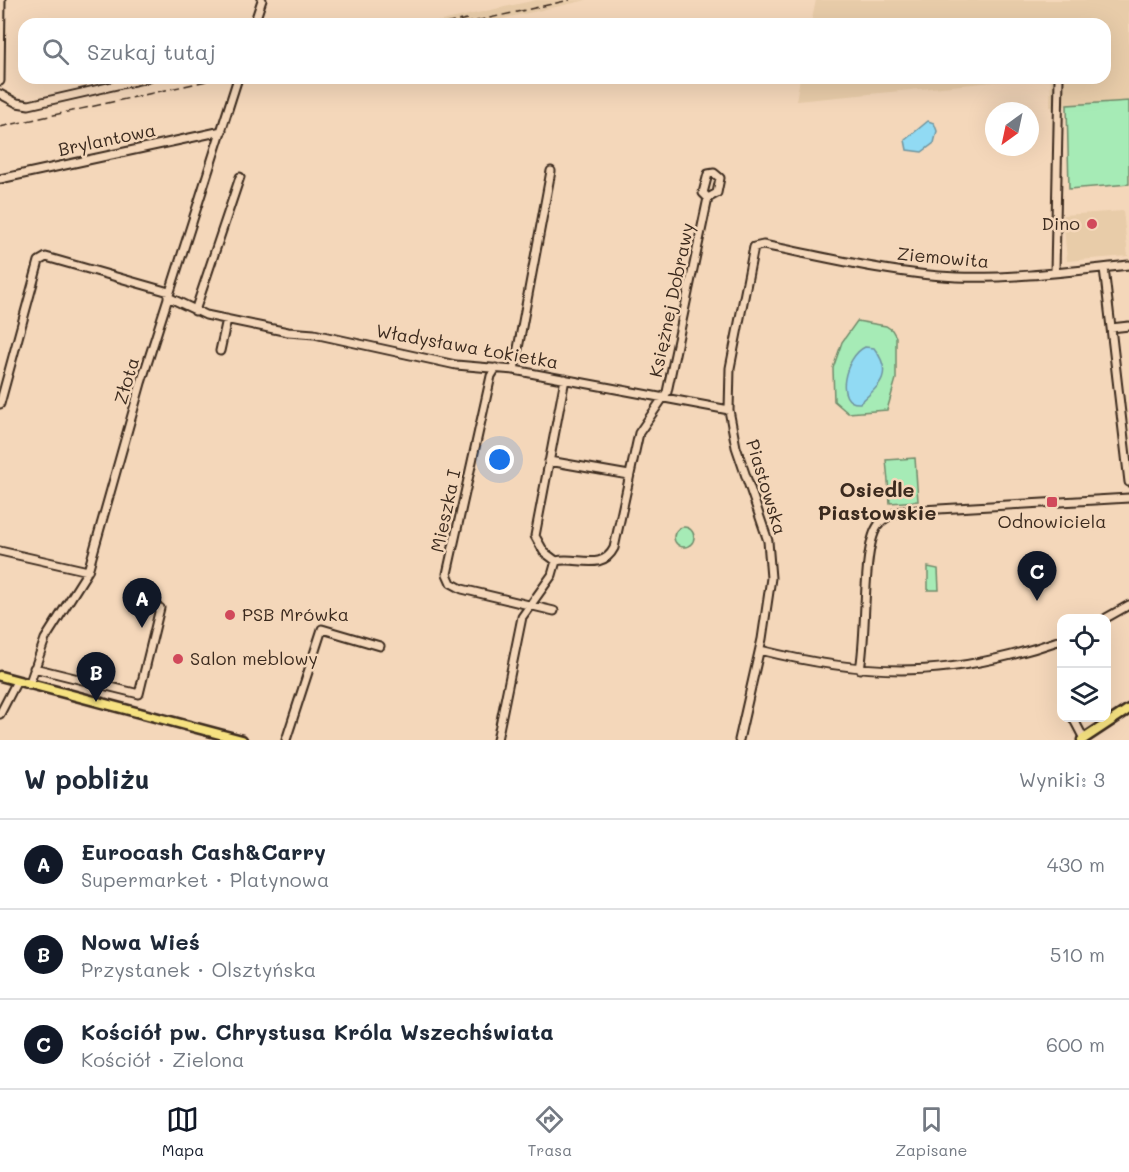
<!DOCTYPE html>
<html lang="pl">
<meta charset="utf-8">
<style>
:root{--surface:#fff;--page:#f6f6f7;--text:#1f2937;--muted:#747a83;--line:#e0e1e3;--accent:#111827}
body{margin:0;font-family:Mali,sans-serif;background:var(--page);color:var(--text)}
.controls{position:absolute;right:18px;bottom:18px;display:grid;overflow:hidden;border-radius:12px;box-shadow:0 6px 24px #0002}
.controls button{width:54px;height:54px;display:grid;place-items:center;padding:0;border:0;border-bottom:2px solid var(--line);background:var(--surface);color:var(--text);font:30px sans-serif}
.compass{position:absolute;left:985px;top:102px;width:54px;height:54px;border-radius:50%;background:var(--surface);box-shadow:0 6px 24px #0002;rotate:213deg}
.you{position:absolute;left:500px;top:460px;width:21px;height:21px;margin:-15px;border:4px solid #fff;border-radius:50%;background:#1a73e8;box-shadow:0 0 0 9px #1a73e833}
.badge{display:grid;place-items:center;width:39px;height:39px;border-radius:50%;background:var(--accent);color:#fff;font-size:20px;font-weight:700}
.pin{position:absolute;translate:-50% -50px;filter:drop-shadow(0 2px 3px #0008)}
.pin::after{content:'';position:absolute;top:32px;width:21px;height:18px;background:inherit;clip-path:polygon(0 0,100% 0,50% 100%)}
.list{margin:0;padding:0;list-style:none}
h2{display:flex;justify-content:space-between;align-items:center;height:78px;margin:0;padding:0 24px;font-size:26px}
h2 small{font-size:20px;font-weight:400;color:var(--muted)}
.list li{display:grid;grid-template-columns:39px 1fr auto;gap:18px;align-items:center;box-sizing:border-box;height:90px;padding:0 24px;border-top:2px solid var(--line)}
.list b{display:block;font-size:22px;white-space:nowrap}
.list p{margin:0;font-size:20px;white-space:nowrap;color:var(--muted)}
.list em{font-size:20px;font-style:normal;color:var(--muted)}
.icon{flex:none;width:33px;height:33px;fill:none;stroke:currentColor;stroke-width:2;stroke-linecap:round;stroke-linejoin:round}
.map{position:relative;flex:none;width:1129px;height:740px;overflow:hidden}
.search{position:absolute;background:var(--surface);box-shadow:0 6px 24px #0002;left:18px;right:18px;top:18px;height:66px;display:flex;align-items:center;gap:15px;box-sizing:border-box;padding:0 21px;border-radius:18px;color:var(--muted);font-size:22px}
.sheet{height:348px;background:var(--surface)}
nav{display:flex;justify-content:space-around;align-items:center;box-sizing:border-box;height:84px;border-top:2px solid var(--line);background:var(--surface);font-size:16px;color:var(--muted)}
nav a{display:grid;justify-items:center;gap:3px}
nav .on{color:var(--accent)}
.map>svg:first-child{display:block}
.built{fill:#e8cca9}
.green{fill:#a6ebb6;stroke:#708a6a;stroke-width:1.5}
.water{fill:#91daf3;stroke:#6f949e;stroke-width:1.5}
.lines{fill:none;stroke-linecap:round;stroke-linejoin:round}
.minor-casing{stroke:#3b2a1e;stroke-width:11}
.major-casing{stroke:#3b2a1e;stroke-width:13}
.minor{stroke:#f4d7ba;stroke-width:7}
.major{stroke:#f6e281;stroke-width:8}
.rail{stroke:#3b2a1e;stroke-width:1.5;stroke-dasharray:9 4.5;stroke-linecap:butt}
.poi-dot{fill:#d1495b;stroke:#f4d7ba;stroke-width:2}
.labels{text-anchor:middle;stroke-width:5;stroke-linejoin:round;paint-order:stroke}
.street-label{font-size:18px;fill:#3b2a1e;stroke:#f4d7ba}
.poi-label{font-size:18px;fill:#3b2a1e;stroke:#f4d7ba;text-anchor:start}
.neighbourhood-label{font-size:20px;font-weight:bold;fill:#3b2a1e;stroke:#f4d7ba}
</style>
<div class="map">
<svg width="1129" height="740" viewBox="0 0 1129 740">
<rect width="100%" height="100%" fill="#f4d7ba"/>
<filter id="ink" filterUnits="userSpaceOnUse"><feTurbulence type="fractalNoise" baseFrequency=".0167" numOctaves="2"/><feDisplacementMap in="SourceGraphic" scale="12" xChannelSelector="R" yChannelSelector="G"/><feConvolveMatrix kernelMatrix="1 2 1 2 8 2 1 2 1" color-interpolation-filters="sRGB"/></filter>
<g filter="url(#ink)">
<!-- built -->
<path class="built" d="M536,0h51l-108,24h-51z
M816,0h313v101l-79,6 1,-29h54v-54h-294z
M800,78h236l-240,23z
M1123,211l5,45 -61,5 -4,-46z"/>
<!-- green -->
<path class="green" d="M1129,101v83l-60,5 -2,-84z
M857,321l29,5 6,4 4,7v42l-9,31 -39,3 -14,-12 -1,-33 9,-26z
M915,458l3,43 -28,2 -4,-43z
M674 537a10 10 0 1 1 20 0a10 10 0 1 1-20 0Z
M928,567l10,2 1,21h-11z"/>
<!-- water -->
<path class="water" d="M928,121l6,2 3,8 -3,12 -12,9 -15,-2 -2,-10z
M865,347l9,1c20,26 6,37 -14,55 -27,2 -15,-47 5,-56z"/>
<g class="lines">
<!-- minor casing -->
<g class="minor-casing">
<path id="minor" d="M254,24l8,-24
M0,81l1,-81
M0,94l17,9 12,2 119,-27
M714,173l6,5 -3,15 -9,5 -5,-5 5,-19z
M0,179l222,-48
M1104,268l25,214
M1055,272l4,-194
M168,297l38,18 82,17 26,2 142,31 58,5 215,40
M195,311l45,-134
M1111,328l18,-2
M220,351l7,-32
M496,368l-5,8 -44,198 4,9 11,6 92,22
M514,370l37,-199
M565,379l-30,157 9,16 12,9c21,-5 46,11 58,-13l25,-115 28,-41 41,-194
M0,404l39,-143 7,-4 123,35
M549,461l80,14
M0,551l88,20
M1106,618l23,-13
M760,650c111,28 192,28 301,-10
M34,668l105,26 21,-86
M860,669c7,-34 2,-118 17,-142 6,-10 16,-14 27,-16l225,-13
M29,685l16,-46 43,-68 53,-188 97,-305
M0,714l17,-33
M1073,718l11,21
M286,740l36,-111 58,17
M497,740l25,-123 30,-42 4,-14
M739,740l23,-101 9,-61 -3,-37 -32,-94 -7,-37 1,-42 24,-121 9,-2c63,12 128,29 193,32 58,2 116,-6 173,-12"/>
</g>
<!-- major casing -->
<g class="major-casing">
<path id="major" d="M0,676l242,64
M1082,740l47,-31"/>
</g>
<!-- minor -->
<use href="#minor" class="minor"/>
<!-- major -->
<use href="#major" class="major"/>
<!-- rail -->
<path class="rail" d="M445,24l26,-6
M463,24l107,-24
M0,127l220,-49"/>
</g>
</g>
<!-- markers -->
<g class="poi-dot">
<circle cx="1092" cy="224" r="6"/>
<rect x="1046" y="496" width="12" height="12" rx="3"/>
<circle cx="230" cy="615" r="6"/>
<circle cx="178" cy="659" r="6"/>
</g>
<g class="labels">
<!-- street labels -->
<g class="street-label">
<text transform="translate(107 140) rotate(-12)" y="6">Brylantowa</text>
<text transform="translate(943 258) rotate(5)" y="6">Ziemowita</text>
<text transform="translate(672 300) rotate(-78)" y="6">Księżnej Dobrawy</text>
<text transform="translate(467 347) rotate(10)" y="6">Władysława Łokietka</text>
<text transform="translate(127 381) rotate(-74)" y="6">Złota</text>
<text transform="translate(766 487) rotate(73)" y="6">Piastowska</text>
<text transform="translate(446 511) rotate(-78)" y="6">Mieszka I</text>
</g>
<!-- poi labels -->
<g class="poi-label">
<text x="1080" y="230" text-anchor="end">Dino</text>
<text x="1052" y="528" text-anchor="middle">Odnowiciela</text>
<text x="242" y="621">PSB Mrówka</text>
<text x="190" y="665">Salon meblowy</text>
</g>
<!-- neighbourhood labels -->
<g class="neighbourhood-label">
<text x="877" y="497">Osiedle<tspan x="877" dy="23">Piastowskie</tspan></text>
</g>
</g>
</svg>
<div class="controls">
<button><svg class="icon" aria-label="locate" viewBox="0 0 24 24"><circle cx="12" cy="12" r="6"/><path d="M12 2v4M12 18v4M2 12h4M18 12h4"/></svg></button>
<button><svg class="icon" aria-label="layers" viewBox="0 0 24 24"><path d="M12 4l9 5-9 5-9-5zM3 14l9 5 9-5"/></svg></button>
</div>
<svg class="compass" viewBox="-18 -18 36 36"><path d="M0-13l5 13h-10z" fill="#e53935"/><path d="M0 13l5-13h-10z" fill="#747a83"/></svg>
<div class="you"></div>
<div class="pin badge" style="left:142px;top:628px">A</div>
<div class="pin badge" style="left:96px;top:702px">B</div>
<div class="pin badge" style="left:1037px;top:601px">C</div>
<div class="search"><svg class="icon" aria-label="search" viewBox="0 0 24 24"><circle cx="10" cy="10" r="6"/><path d="M15 15l6 6"/></svg>Szukaj tutaj</div>
</div>
<section class="sheet">
<h2>W pobliżu<small>Wyniki: 3</small></h2>
<ul class="list">
<li><span class="badge">A</span><div><b>Eurocash Cash&amp;Carry</b><p>Supermarket · Platynowa</p></div><em>430 m</em></li>
<li><span class="badge">B</span><div><b>Nowa Wieś</b><p>Przystanek · Olsztyńska</p></div><em>510 m</em></li>
<li><span class="badge">C</span><div><b>Kościół pw. Chrystusa Króla Wszechświata</b><p>Kościół · Zielona</p></div><em>600 m</em></li>
</ul>
</section>
<nav>
<a class="on"><svg class="icon" aria-label="map" viewBox="0 0 24 24"><path d="M3 6l6-2 6 2 6-2v14l-6 2-6-2-6 2zM9 4v14M15 6v14"/></svg>Mapa</a>
<a><svg class="icon" aria-label="directions" viewBox="0 0 24 24"><path d="M12 3l9 9-9 9-9-9zM9 14v-3h6M13 9l2 2-2 2"/></svg>Trasa</a>
<a><svg class="icon" aria-label="saved" viewBox="0 0 24 24"><path d="M7 4h10v16l-5-4-5 4z"/></svg>Zapisane</a>
</nav>
